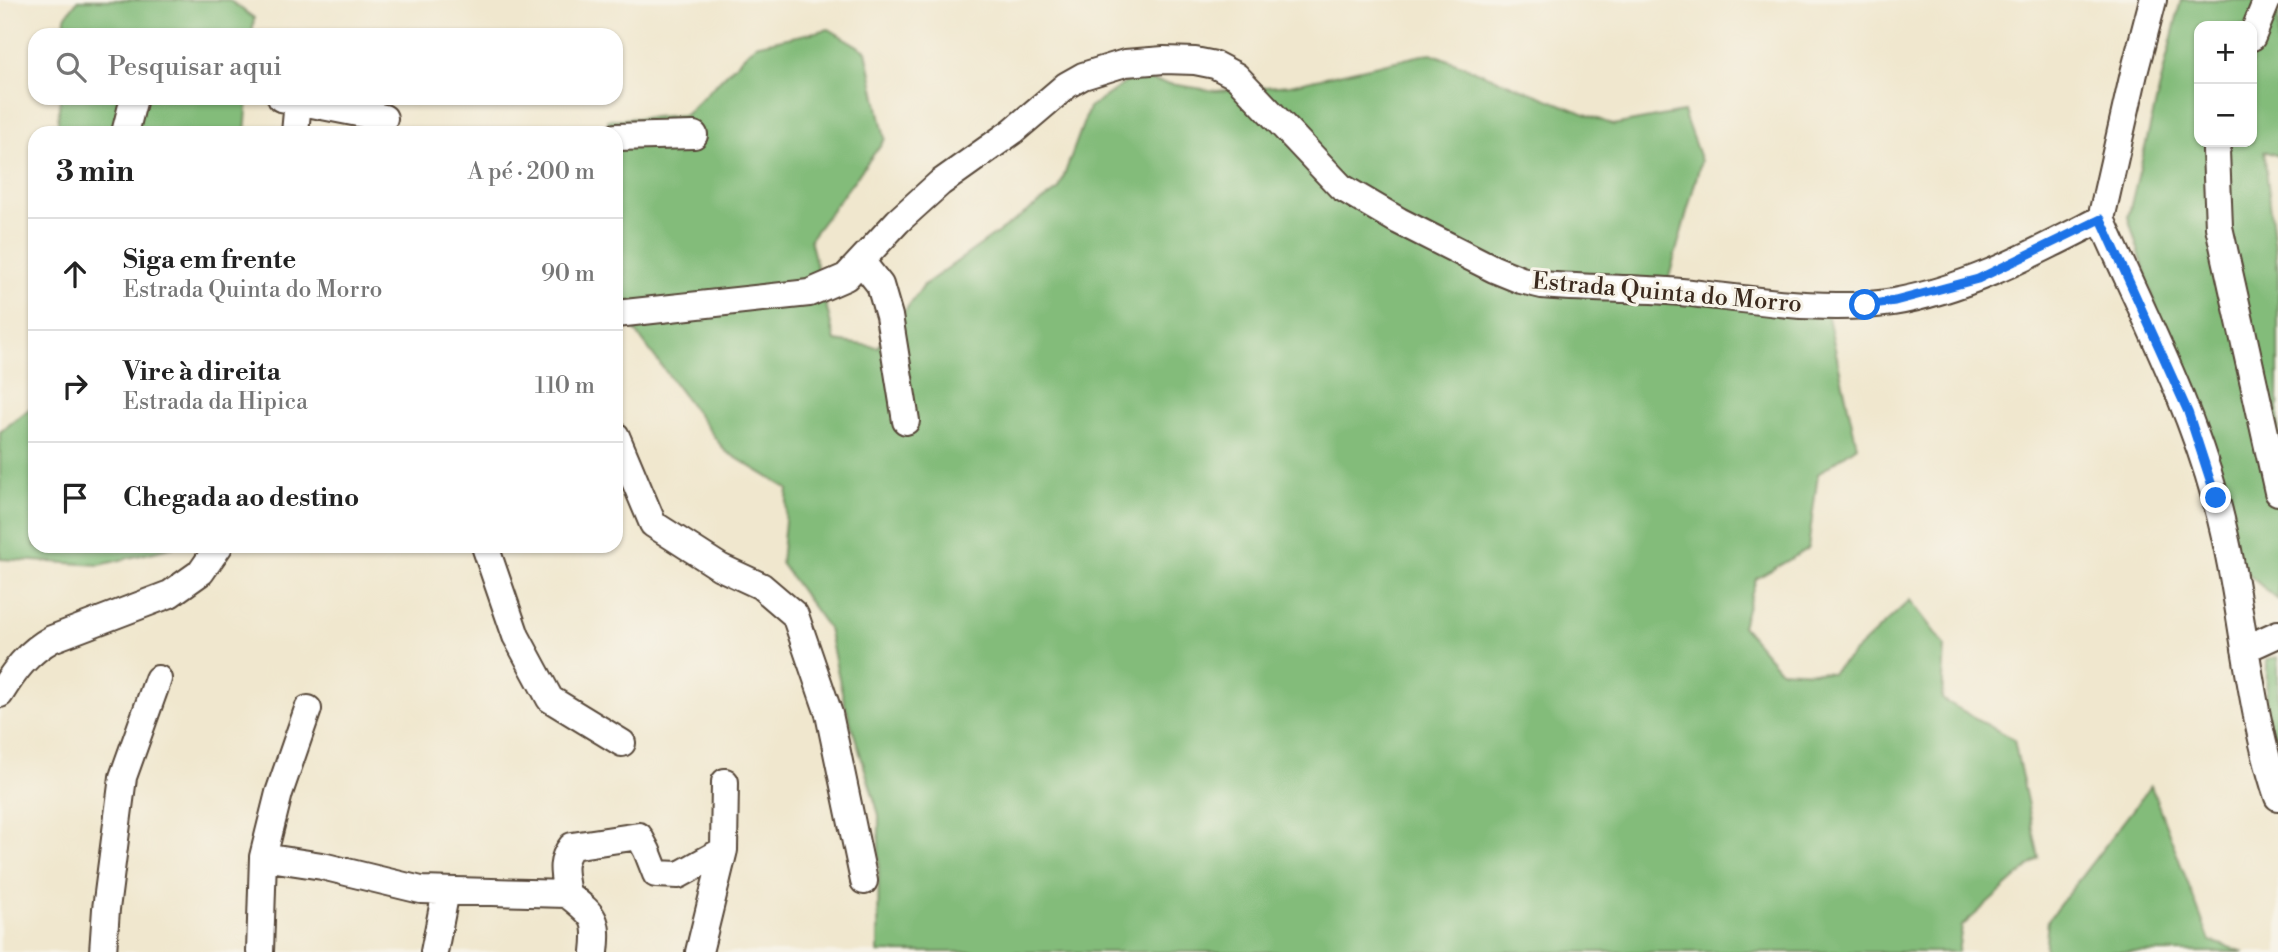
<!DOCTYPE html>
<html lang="pt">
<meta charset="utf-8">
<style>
:root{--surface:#fff;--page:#f2f2f2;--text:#222;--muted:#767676;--line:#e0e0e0}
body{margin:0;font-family:"Libre Bodoni",serif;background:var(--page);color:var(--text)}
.controls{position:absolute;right:21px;top:21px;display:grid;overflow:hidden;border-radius:14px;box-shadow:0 2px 5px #0004}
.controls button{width:63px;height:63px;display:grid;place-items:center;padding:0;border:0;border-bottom:2px solid var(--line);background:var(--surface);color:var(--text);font:35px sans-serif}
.stop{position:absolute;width:21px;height:21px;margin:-16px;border:5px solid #1a73e8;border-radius:50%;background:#fff}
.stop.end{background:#1a73e8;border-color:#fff;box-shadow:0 2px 7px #0008}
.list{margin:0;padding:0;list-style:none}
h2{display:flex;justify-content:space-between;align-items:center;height:91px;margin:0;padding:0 28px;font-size:30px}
h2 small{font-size:23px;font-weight:400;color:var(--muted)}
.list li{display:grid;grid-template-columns:46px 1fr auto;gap:21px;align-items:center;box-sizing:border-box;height:112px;padding:0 28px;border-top:2px solid var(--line)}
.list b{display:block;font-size:26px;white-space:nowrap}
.list p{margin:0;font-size:23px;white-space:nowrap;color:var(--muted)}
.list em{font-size:23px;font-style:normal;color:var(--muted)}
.icon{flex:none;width:38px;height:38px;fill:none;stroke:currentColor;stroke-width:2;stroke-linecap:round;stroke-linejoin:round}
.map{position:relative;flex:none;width:2278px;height:952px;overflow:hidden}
.search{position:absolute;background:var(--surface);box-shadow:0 2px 5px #0004;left:28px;top:28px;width:595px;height:77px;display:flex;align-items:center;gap:18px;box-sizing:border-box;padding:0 24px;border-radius:21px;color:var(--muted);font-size:26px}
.panel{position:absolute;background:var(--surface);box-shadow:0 2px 5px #0004;left:28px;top:126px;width:595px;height:427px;border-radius:21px}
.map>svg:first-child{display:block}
.forest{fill:#83bc7a;stroke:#5f734c;stroke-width:2;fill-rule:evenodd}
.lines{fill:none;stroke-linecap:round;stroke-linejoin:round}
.minor-casing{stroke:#564638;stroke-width:30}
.minor{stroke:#fff;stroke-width:26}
.route{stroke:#1a73e8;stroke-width:9}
.labels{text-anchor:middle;stroke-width:6;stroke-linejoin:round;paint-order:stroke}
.street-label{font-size:24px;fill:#3b2a1e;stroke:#f7f3e8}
</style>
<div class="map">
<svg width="2278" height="952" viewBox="0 0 2278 952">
<rect width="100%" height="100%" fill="#f7f3e8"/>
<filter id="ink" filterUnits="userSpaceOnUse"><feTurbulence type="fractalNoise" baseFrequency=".0143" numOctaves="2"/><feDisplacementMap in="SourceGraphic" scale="14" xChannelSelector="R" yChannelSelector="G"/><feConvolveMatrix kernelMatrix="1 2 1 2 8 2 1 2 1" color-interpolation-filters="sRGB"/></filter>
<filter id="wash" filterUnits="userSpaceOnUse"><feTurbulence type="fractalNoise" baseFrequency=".00686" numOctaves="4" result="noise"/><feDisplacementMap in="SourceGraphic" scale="28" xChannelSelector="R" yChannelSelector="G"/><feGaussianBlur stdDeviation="1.57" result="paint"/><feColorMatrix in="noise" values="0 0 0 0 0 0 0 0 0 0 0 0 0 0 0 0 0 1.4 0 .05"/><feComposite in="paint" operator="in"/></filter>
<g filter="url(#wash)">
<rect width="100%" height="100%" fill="#f0e7ce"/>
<!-- forest -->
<path class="forest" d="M78,0h151l25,18 -2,17h-188l1,-18z
M2181,0h97v156l-14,-5 14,121v328l-42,-36 -108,-347zM2199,26h53v116h-53z
M829,29l37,22 19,88 -75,100 25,102 43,6 46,-62 135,-96 30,-81 43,-30 84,13 74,-6 141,-32 182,72 70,-13 18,49 -38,138 164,14 30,133 -39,28 -10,75 -52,30 -14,47 38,44 52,3 78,-73 35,46 -3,53 72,41 25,118 -77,68 -4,26h-1080l1,-137 -35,-114 -16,-73 -47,-65 7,-74 -63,-38 -109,-146v-172h-7l-1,-13 77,-5 70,-70z
M60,98h188l-3,35h-188z
M35,387v159l139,1 -74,18 -100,-6v-127l33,-26z
M2278,657v118l-12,-52 1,-64z
M2151,786l59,155 34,11h-199l3,-32z"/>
</g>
<g filter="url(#ink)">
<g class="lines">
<!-- minor casing -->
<g class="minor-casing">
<path id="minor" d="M2252,37l15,-37
M281,98l103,20
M125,133l9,-35
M295,133l3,-32
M616,137l78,-2
M2219,142l-3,9 3,76 59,265
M2101,219c41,93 88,182 115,281 27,97 30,201 62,297
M2101,219l33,-146 19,-73
M861,261l19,24 9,31 17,105
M616,314l193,-21 37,-16 52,-56 42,-38 73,-52 54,-46 16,-9 42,-13 39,-3 31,1 20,4 21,11 105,111 58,34 95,48 27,11 21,5c46,4 92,3 139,7 69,7 143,21 212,10 75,-13 141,-49 208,-83
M616,436l37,88 67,43 41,19 34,29 34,99 35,167
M485,546l31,90 34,63 72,44
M2245,649l33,-15
M0,694c14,-23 28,-42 52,-55l118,-45 31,-22 18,-26
M263,857l59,9 99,24 146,4c-3,-19 -8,-32 5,-48l67,-10 8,15 9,23 23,1 45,-25 1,-68
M567,894c26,21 32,23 28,58
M103,952l3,-43 17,-132 35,-98
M260,952l3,-95 16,-64 29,-84
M434,952l12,-61
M699,952l25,-102"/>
</g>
<!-- minor -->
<use href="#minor" class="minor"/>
</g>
</g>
<g class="lines" filter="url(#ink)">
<!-- route -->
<path class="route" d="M1865,305l30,-4 83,-22 123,-60 87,193 28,86"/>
</g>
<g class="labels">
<!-- street labels -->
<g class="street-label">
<text transform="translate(1667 292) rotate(5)" y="8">Estrada Quinta do Morro</text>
</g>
</g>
</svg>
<div class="controls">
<button>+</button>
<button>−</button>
</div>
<div class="stop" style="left:1865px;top:305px"></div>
<div class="stop end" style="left:2216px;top:498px"></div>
<div class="search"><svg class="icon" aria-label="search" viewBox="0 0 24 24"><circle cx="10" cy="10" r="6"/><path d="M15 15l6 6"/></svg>Pesquisar aqui</div>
<section class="panel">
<h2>3 min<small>A pé · 200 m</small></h2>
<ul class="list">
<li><svg class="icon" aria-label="ahead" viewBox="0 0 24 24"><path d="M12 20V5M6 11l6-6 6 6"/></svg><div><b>Siga em frente</b><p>Estrada Quinta do Morro</p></div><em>90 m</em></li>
<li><svg class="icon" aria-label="right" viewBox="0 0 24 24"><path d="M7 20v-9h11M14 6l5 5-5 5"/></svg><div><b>Vire à direita</b><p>Estrada da Hipica</p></div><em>110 m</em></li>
<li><svg class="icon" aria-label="arrive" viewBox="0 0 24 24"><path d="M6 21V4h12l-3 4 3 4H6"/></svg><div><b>Chegada ao destino</b></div></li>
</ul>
</section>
</div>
